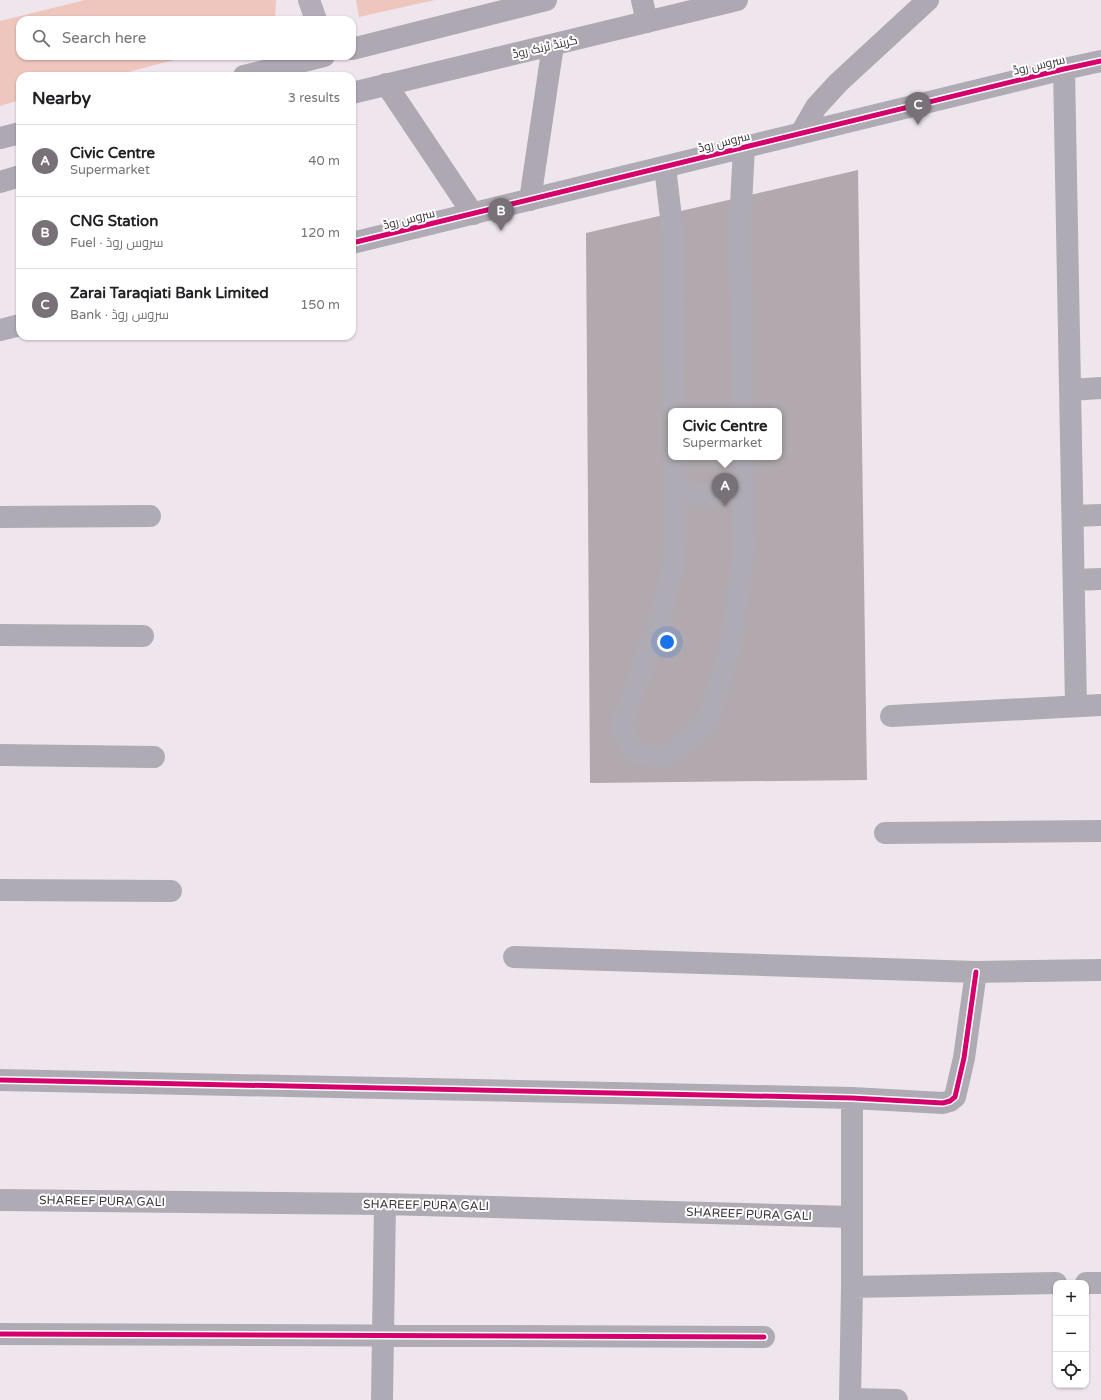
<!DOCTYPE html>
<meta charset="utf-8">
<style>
:root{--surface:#fff;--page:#f2f2f2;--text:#202124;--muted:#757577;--line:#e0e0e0;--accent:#787177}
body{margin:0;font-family:"Varela Round",Cairo,sans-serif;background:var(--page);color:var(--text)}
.controls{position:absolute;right:12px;bottom:12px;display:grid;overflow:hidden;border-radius:8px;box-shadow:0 1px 3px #0004}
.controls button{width:36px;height:36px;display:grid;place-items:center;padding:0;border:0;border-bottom:1px solid var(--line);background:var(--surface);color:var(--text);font:20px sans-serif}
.you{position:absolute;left:667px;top:642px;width:14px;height:14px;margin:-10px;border:3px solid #fff;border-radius:50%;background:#1a73e8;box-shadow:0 0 0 6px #1a73e833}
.badge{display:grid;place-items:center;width:26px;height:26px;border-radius:50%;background:var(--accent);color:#fff;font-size:13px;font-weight:700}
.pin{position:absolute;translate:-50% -33px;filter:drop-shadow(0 1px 2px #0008)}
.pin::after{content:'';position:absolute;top:21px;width:14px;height:12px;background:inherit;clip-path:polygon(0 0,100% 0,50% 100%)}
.popup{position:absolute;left:668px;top:408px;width:114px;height:52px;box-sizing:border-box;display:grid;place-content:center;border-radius:8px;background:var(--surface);filter:drop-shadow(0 1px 3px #0005);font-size:13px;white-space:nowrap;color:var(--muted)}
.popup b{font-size:15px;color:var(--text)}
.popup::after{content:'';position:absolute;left:50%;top:100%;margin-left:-8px;border:8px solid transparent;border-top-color:var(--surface)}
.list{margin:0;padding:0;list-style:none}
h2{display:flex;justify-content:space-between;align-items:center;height:52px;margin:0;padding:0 16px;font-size:17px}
h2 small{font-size:13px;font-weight:400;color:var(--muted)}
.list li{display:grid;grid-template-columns:26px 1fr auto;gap:12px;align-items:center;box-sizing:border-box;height:72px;padding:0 16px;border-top:1px solid var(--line)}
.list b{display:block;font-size:15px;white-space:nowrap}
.list p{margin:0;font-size:13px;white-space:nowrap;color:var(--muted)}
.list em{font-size:13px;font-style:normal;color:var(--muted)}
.icon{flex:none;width:22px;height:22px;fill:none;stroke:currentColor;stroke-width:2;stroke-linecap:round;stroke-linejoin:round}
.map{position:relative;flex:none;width:1101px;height:1400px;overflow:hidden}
.search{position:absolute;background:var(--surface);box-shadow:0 1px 3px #0004;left:16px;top:16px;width:340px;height:44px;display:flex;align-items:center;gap:10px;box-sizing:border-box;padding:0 14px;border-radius:12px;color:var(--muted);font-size:15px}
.panel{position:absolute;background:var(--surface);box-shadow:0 1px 3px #0004;left:16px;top:72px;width:340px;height:268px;border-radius:12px}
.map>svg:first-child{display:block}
.green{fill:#eec6be}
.building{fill:#b1a9ad;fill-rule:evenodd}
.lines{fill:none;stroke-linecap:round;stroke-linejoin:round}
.minor{stroke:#afabb4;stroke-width:22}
.major{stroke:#b4adb7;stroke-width:22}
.highway{stroke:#aea8b2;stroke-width:22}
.cycleway-casing{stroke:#fff;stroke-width:8}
.cycleway{stroke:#d6006c;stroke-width:5}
.labels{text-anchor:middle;stroke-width:4;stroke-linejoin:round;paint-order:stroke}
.street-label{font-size:12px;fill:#383237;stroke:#fff}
</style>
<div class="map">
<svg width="1101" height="1400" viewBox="0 0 1101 1400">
<rect width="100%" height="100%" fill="#efe6ed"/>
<!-- green -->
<path class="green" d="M85,0h191l-1,20h-255v36h169l-76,20h-93v24l-20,6v-85z
M356,0h79l-76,17z"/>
<!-- building -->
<path class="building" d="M858,170l9,610 -277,3 -4,-550zM671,411h108v46h-108z"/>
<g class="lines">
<!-- minor -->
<path class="minor" d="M1064,69l12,637
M665,167l8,67 1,177
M352,243l712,-174 37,-8
M0,330l20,-5
M1071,390l30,-2
M743,411l-3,-187 4,-77
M675,457v81l-1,26 -16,62 -37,100 11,24 14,5 22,1 40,-36 23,-75 13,-95 -1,-93
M675,483l19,11 16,1 34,-17
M1073,516l28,-1
M0,517l150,-1
M1074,580l27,-1
M0,635l143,1
M891,716l210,-11
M0,755l154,2
M885,833l216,-2
M0,890l171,1
M514,957l462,15 125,-2
M0,1080l852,18 91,5 7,-2 5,-4 9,-39 12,-86
M0,1200l385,4 466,13
M1086,1283h15
M852,1287l204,-4
M0,1334l764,3
M851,1399l46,1
M382,1400l3,-196
M850,1400l2,-113v-189"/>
<!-- major -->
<path class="major" d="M309,0l7,20"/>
<!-- highway -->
<path class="highway" d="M642,0l5,22
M352,49l194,-49
M244,76l80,-20
M386,84l87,130
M352,93l385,-93
M801,133l15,-26 22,-24 90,-83
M0,138l20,-5
M0,182l20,-6
M530,200l23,-155"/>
<!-- cycleway casing -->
<g class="cycleway-casing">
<path id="cycleway" d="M352,243l712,-174 37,-8
M0,1080l852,18 91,5 7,-2 5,-4 9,-39 12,-86
M0,1334l764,3"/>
</g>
<!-- cycleway -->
<use href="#cycleway" class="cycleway"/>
</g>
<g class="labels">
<!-- street labels -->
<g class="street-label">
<text transform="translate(545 47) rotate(-13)" y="4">گرینڈ ٹرنک روڈ</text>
<text transform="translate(1039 65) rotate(-13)" y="4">سروس روڈ</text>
<text transform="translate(724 142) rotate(-14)" y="4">سروس روڈ</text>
<text transform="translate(409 219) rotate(-14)" y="4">سروس روڈ</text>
<text transform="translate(102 1201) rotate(1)" y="4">SHAREEF PURA GALI</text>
<text transform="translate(426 1205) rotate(1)" y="4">SHAREEF PURA GALI</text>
<text transform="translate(749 1214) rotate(2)" y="4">SHAREEF PURA GALI</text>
</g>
</g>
</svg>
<div class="controls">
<button>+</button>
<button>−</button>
<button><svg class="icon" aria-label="locate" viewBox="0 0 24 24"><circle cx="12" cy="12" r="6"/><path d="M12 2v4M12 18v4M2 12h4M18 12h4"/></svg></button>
</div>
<div class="you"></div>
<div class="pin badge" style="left:725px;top:506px">A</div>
<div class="popup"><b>Civic Centre</b>Supermarket</div>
<div class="pin badge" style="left:501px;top:231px">B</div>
<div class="pin badge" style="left:918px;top:125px">C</div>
<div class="search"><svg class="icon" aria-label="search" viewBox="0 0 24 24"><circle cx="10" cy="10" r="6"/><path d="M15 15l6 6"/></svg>Search here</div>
<section class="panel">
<h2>Nearby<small>3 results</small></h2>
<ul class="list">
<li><span class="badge">A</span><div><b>Civic Centre</b><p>Supermarket</p></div><em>40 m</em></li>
<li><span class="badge">B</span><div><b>CNG Station</b><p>Fuel · سروس روڈ</p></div><em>120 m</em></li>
<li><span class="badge">C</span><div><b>Zarai Taraqiati Bank Limited</b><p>Bank · سروس روڈ</p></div><em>150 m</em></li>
</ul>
</section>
</div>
